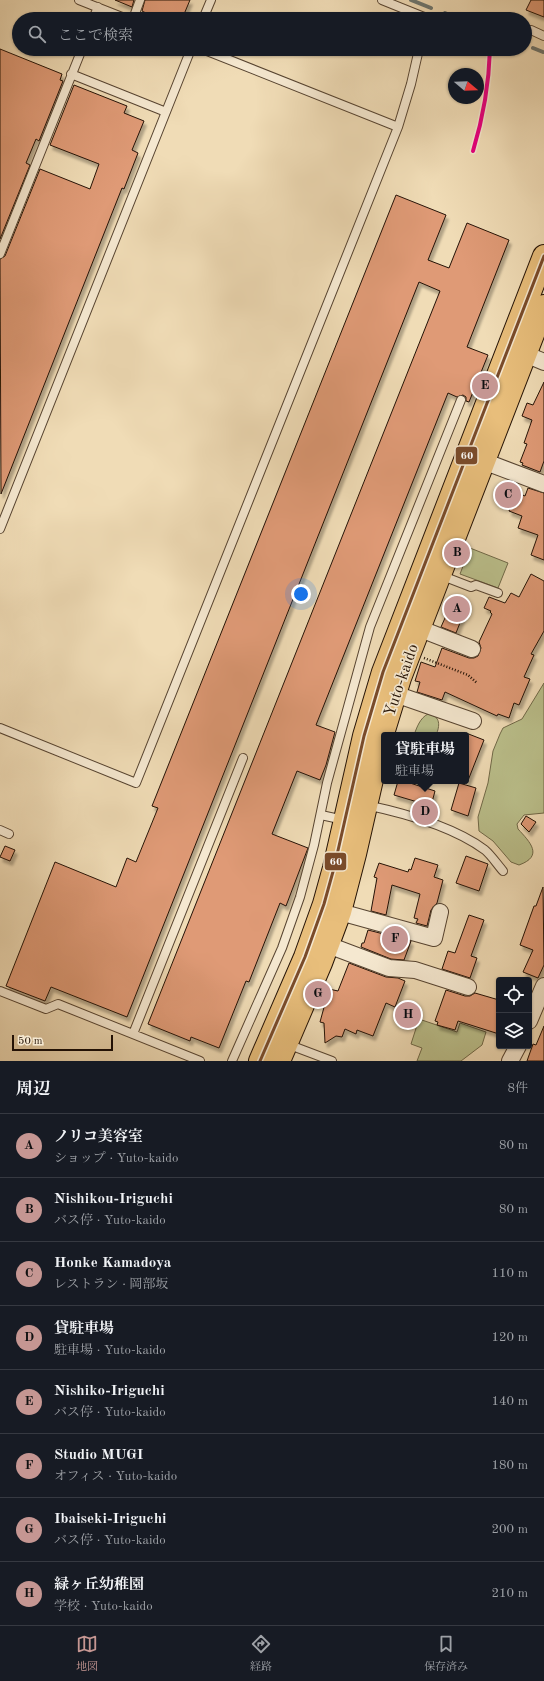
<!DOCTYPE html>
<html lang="ja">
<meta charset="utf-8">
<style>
:root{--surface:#171b24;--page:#20242c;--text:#f1f3f6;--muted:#9ea1a6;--line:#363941;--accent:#c59692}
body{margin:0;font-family:"Old Standard TT","Noto Serif JP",serif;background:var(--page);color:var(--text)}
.controls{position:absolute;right:12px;bottom:12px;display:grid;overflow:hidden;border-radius:4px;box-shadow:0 1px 3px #0004}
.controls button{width:36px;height:36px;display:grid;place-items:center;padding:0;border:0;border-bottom:1px solid var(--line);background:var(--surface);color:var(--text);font:20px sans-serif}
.compass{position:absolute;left:448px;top:68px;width:36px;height:36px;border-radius:50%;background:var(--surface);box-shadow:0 1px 3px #0004;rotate:109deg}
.scale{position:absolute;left:12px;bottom:10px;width:101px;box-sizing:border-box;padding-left:4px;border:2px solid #241205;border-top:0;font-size:11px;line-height:14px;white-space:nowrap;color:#241205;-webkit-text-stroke:3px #f5e8d0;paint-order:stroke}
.you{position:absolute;left:301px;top:594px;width:14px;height:14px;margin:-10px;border:3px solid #fff;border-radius:50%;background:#1a73e8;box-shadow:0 0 0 6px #1a73e833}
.badge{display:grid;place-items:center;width:26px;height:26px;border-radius:50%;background:var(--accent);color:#111;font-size:13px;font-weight:700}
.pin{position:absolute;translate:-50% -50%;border:2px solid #fff;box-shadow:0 1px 4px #0006}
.popup{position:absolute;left:381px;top:732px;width:88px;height:52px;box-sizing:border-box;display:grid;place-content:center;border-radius:4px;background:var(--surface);filter:drop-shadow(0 1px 3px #0005);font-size:13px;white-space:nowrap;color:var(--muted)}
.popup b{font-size:15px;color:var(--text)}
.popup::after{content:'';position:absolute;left:50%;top:100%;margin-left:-8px;border:8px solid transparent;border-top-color:var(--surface)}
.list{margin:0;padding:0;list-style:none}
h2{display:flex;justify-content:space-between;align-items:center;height:52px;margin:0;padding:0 16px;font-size:17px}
h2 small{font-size:13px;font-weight:400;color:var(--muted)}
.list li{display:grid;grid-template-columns:26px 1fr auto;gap:12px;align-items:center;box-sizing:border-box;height:64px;padding:0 16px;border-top:1px solid var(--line)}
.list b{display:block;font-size:15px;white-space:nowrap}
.list p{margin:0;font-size:13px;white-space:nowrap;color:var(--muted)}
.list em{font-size:13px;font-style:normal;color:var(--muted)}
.icon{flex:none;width:22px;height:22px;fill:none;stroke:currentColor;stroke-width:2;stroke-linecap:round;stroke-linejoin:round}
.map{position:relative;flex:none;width:544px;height:1061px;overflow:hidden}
.search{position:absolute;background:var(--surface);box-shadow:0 1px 3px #0004;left:12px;right:12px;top:12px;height:44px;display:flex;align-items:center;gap:10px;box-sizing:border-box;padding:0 14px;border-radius:22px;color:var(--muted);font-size:15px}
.sheet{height:564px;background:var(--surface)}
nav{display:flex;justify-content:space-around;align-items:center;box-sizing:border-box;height:56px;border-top:1px solid var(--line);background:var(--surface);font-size:11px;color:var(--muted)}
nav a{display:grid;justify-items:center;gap:2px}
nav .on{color:var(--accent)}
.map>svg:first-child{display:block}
.green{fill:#bbc08c;stroke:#706948}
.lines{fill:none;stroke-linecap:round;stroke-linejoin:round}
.stream{stroke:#6d7670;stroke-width:4}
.building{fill:#df9a76;stroke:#241205;filter:url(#shadow)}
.lane-casing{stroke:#574431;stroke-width:10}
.street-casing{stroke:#574431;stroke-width:18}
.primary-casing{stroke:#241205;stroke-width:24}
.path{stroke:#241205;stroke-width:2.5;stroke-dasharray:1 2;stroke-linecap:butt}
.lane{stroke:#f5e8d0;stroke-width:8}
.street{stroke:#f5e8d0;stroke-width:16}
.primary{stroke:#e8be7b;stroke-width:22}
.bus-1-casing{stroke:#f5e8d0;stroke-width:6}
.bus-1{stroke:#7a4b2a;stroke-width:3}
.rail-1-casing{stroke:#f5e8d0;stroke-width:7}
.rail-1{stroke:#e5007d;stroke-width:4}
.labels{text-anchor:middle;stroke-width:3.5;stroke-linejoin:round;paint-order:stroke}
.street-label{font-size:16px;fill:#241205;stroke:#f5e8d0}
.line-badge{stroke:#f5e8d0;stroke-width:1.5}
.badge-label{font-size:11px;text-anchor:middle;font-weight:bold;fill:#fff}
</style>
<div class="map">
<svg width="544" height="1061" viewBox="0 0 544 1061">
<defs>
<filter id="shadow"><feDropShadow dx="2.5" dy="4.5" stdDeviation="1" flood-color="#0004"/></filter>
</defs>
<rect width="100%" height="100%" fill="#f0dcb6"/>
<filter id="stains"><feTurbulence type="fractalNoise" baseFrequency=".005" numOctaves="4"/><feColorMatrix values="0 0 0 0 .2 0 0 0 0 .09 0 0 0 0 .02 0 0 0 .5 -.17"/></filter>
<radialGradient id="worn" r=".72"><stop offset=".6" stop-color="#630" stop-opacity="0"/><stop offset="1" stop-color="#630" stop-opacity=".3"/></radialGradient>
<!-- green -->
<path class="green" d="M470,548l38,15 -10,25 -38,-14z
M544,683v130l-20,2 -7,9 1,5c12,13 26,27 1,36l-8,-3 -18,-21 -14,-10 -1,-14 10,-34 5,-32 7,-17 3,-6 19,-9z
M428,714c13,2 12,12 8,21h-22c3,-8 6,-17 14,-21z
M419,1019l38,13 3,-9 26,9 -4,13 -21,16h-44l5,-13 -11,-4z"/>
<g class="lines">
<!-- stream -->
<path class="stream" d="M411,0l20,8
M445,13l8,4
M533,48l10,4"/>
</g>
<!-- building -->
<path class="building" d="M115,0h19l-2,7z
M145,0h45l-8,19h-38l2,-6 -4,-2z
M531,0h13v17l-18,-7z
M0,49l62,25 -2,6 3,1 -24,60 -3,-2 -10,24 4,2 -30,74z
M74,85l53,21 -3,7 20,8 -12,29 6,3 -14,36 -2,-1 -121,306 -1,-235 5,-3 35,-87 50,20 9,-25 -49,-19z
M396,195l50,20 -18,45 21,8 18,-45 42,17 -42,107 21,8 -19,47 -3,-1v-4l-3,-2 -6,2 -9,-4 -132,332 19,7 -9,33 -6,15 -23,-9 -25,63 36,14 -22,58 -6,-3 -31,79 -3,-1 -27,67 -28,-11 -1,4 -42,-17 292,-733 -21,-9 -292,735 -76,-30 -6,14 -39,-15 49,-124 61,25 11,-29 9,4 22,-54 -6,-2z
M544,382v79l-4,11 -18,-7 1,-2 -3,-1 7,-18 -3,-1 8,-23 -10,-4 5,-13 6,2z
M501,486l24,10 3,-8 16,5v67l-13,-5 7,-20 -20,-7 4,-12 -13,-5 3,-8 -15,-6z
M531,574l13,7v50l-13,23 3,1 -10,22 6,2 -11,26 -5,-2 -5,15 -11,-4 -1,2 -52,-24 -3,8 -25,-8 3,-10 -5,-1 6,-19 14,5 7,-19 27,10h5l4,-2 3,-8 -2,-6 13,-28 -2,-2 1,-1 -7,-3 5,-11 16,6 6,-10 8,4z
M453,600l14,5 -11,28 -15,-6z
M466,733l18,7 -17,43h-1z
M398,781h12v2l25,8 -4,15 -37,-11z
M459,783l17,5 -8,28 -17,-6z
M526,816l10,6 -7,10 -8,-8z
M5,846l10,4 -5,11 -10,-4z
M466,856l22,8 -9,27 -23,-8z
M415,858l23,7 -4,12 9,3 -6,23 -6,7 -4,16 -11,-3 2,-4 -4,-1 6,-24 -28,-9 -6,30 -15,-4 6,-33 -3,-1 5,-14 29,9 1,-3 2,1z
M543,887l1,78 -6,13 -15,-6 10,-22 -13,-5 14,-39h2z
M469,915l15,5 -13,36 6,2 -7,20 -28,-9 6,-18 7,2z
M368,930l43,11 -7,19 -13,-1 -30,-12 1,-4h2z
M349,963l37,14 12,1 7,3 -10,26 -9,-4 -13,33 -16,-6 -1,4 -11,-5 -3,8 -6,-1 -11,7 -1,-20 -4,-1 9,-33 9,2z
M446,990l19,6h5l5,-3 24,7v34l-41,-13 -3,9 -18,-5 1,-3 -3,-1z
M544,1026v35h-17l6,-17 3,1z"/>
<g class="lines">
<!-- lane casing -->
<g class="lane-casing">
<path id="lane" d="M79,0l48,19
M382,0l42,17v2
M93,19l5,-12
M133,19l7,-19
M203,19l8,-19
M531,30l13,6
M202,49l196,78
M71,74l95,38
M0,254l82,-205
M0,529l191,-480
M440,575l31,12 5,-2 22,8
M0,728l136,55 262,-656 13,-43 8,-35
M366,805c38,8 87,21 119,45 6,5 12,14 18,21
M321,815l23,5
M0,830l9,4
M0,991l46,18 12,-5 142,57
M133,1034l110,-276
M287,1044l45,17
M232,1061l50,-113 18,-51 14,-52 13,-62 43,-156 91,-227"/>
</g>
<!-- street casing -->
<g class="street-casing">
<path id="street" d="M525,354l19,8
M483,461l61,23
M418,628l54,21
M395,694l78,27
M340,912l94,26 6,-26
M328,945l61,23 26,2 53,17
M529,1021l15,-35
M510,1061l8,-15"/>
</g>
<!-- primary casing -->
<g class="primary-casing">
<path id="primary" d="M260,1061l45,-104 19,-53 10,-36 30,-132 19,-64 161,-416
M279,1061l42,-98 19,-51 15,-58 26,-114 19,-62 144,-372"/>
</g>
<!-- path -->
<path class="path" d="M424,658l44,17 9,8"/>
<!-- lane -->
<use href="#lane" class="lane"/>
<!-- street -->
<use href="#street" class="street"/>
<!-- primary -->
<use href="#primary" class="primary"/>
<!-- bus-1 casing -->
<g class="bus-1-casing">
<path id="bus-1" d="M260,1061l45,-104 19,-53 10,-36 30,-132 19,-64 161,-416"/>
</g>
<!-- bus-1 -->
<use href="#bus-1" class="bus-1"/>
<!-- rail-1 casing -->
<g class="rail-1-casing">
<path id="rail-1" d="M473,151c10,-33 16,-67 17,-102"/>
</g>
<!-- rail-1 -->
<use href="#rail-1" class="rail-1"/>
</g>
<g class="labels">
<!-- street labels -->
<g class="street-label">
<text transform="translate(400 680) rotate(-71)" y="6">Yuto-kaido</text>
</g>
</g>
<g class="line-badge">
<rect x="455" y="446" width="23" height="19" rx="4" fill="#7a4b2a"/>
<rect x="324" y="852" width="23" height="19" rx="4" fill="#7a4b2a"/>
</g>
<g class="badge-label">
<text x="467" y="459">60</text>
<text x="336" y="865">60</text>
</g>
<rect width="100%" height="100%" filter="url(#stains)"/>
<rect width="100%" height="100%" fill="url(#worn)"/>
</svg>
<div class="controls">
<button><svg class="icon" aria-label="locate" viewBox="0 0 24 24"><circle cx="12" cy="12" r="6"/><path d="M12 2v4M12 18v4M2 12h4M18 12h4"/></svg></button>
<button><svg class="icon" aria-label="layers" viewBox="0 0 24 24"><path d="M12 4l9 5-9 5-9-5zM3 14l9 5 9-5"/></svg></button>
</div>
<svg class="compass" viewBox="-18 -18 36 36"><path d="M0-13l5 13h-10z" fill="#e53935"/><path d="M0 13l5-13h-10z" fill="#9ea1a6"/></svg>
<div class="scale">50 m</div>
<div class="you"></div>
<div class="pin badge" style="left:457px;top:609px">A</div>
<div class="pin badge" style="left:457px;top:553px">B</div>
<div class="pin badge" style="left:508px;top:495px">C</div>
<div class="pin badge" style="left:425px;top:812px">D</div>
<div class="popup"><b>貸駐車場</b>駐車場</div>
<div class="pin badge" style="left:485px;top:386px">E</div>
<div class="pin badge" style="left:395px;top:939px">F</div>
<div class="pin badge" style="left:318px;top:994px">G</div>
<div class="pin badge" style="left:408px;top:1015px">H</div>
<div class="search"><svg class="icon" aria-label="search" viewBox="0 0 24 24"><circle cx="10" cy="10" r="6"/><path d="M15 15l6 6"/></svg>ここで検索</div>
</div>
<section class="sheet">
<h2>周辺<small>8件</small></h2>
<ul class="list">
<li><span class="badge">A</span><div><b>ノリコ美容室</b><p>ショップ · Yuto-kaido</p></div><em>80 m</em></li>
<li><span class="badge">B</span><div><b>Nishikou-Iriguchi</b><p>バス停 · Yuto-kaido</p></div><em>80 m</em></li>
<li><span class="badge">C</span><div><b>Honke Kamadoya</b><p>レストラン · 岡部坂</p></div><em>110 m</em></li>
<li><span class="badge">D</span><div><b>貸駐車場</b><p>駐車場 · Yuto-kaido</p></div><em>120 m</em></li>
<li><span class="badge">E</span><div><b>Nishiko-Iriguchi</b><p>バス停 · Yuto-kaido</p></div><em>140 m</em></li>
<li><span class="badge">F</span><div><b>Studio MUGI</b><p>オフィス · Yuto-kaido</p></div><em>180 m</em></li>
<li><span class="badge">G</span><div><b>Ibaiseki-Iriguchi</b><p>バス停 · Yuto-kaido</p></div><em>200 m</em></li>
<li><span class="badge">H</span><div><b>緑ヶ丘幼稚園</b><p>学校 · Yuto-kaido</p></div><em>210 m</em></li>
</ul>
</section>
<nav>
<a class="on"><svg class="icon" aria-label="map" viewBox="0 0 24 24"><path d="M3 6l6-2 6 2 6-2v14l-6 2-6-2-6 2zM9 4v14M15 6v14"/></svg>地図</a>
<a><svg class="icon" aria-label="directions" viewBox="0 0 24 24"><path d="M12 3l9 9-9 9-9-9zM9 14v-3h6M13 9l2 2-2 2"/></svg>経路</a>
<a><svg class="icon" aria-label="saved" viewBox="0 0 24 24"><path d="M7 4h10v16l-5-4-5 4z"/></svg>保存済み</a>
</nav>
